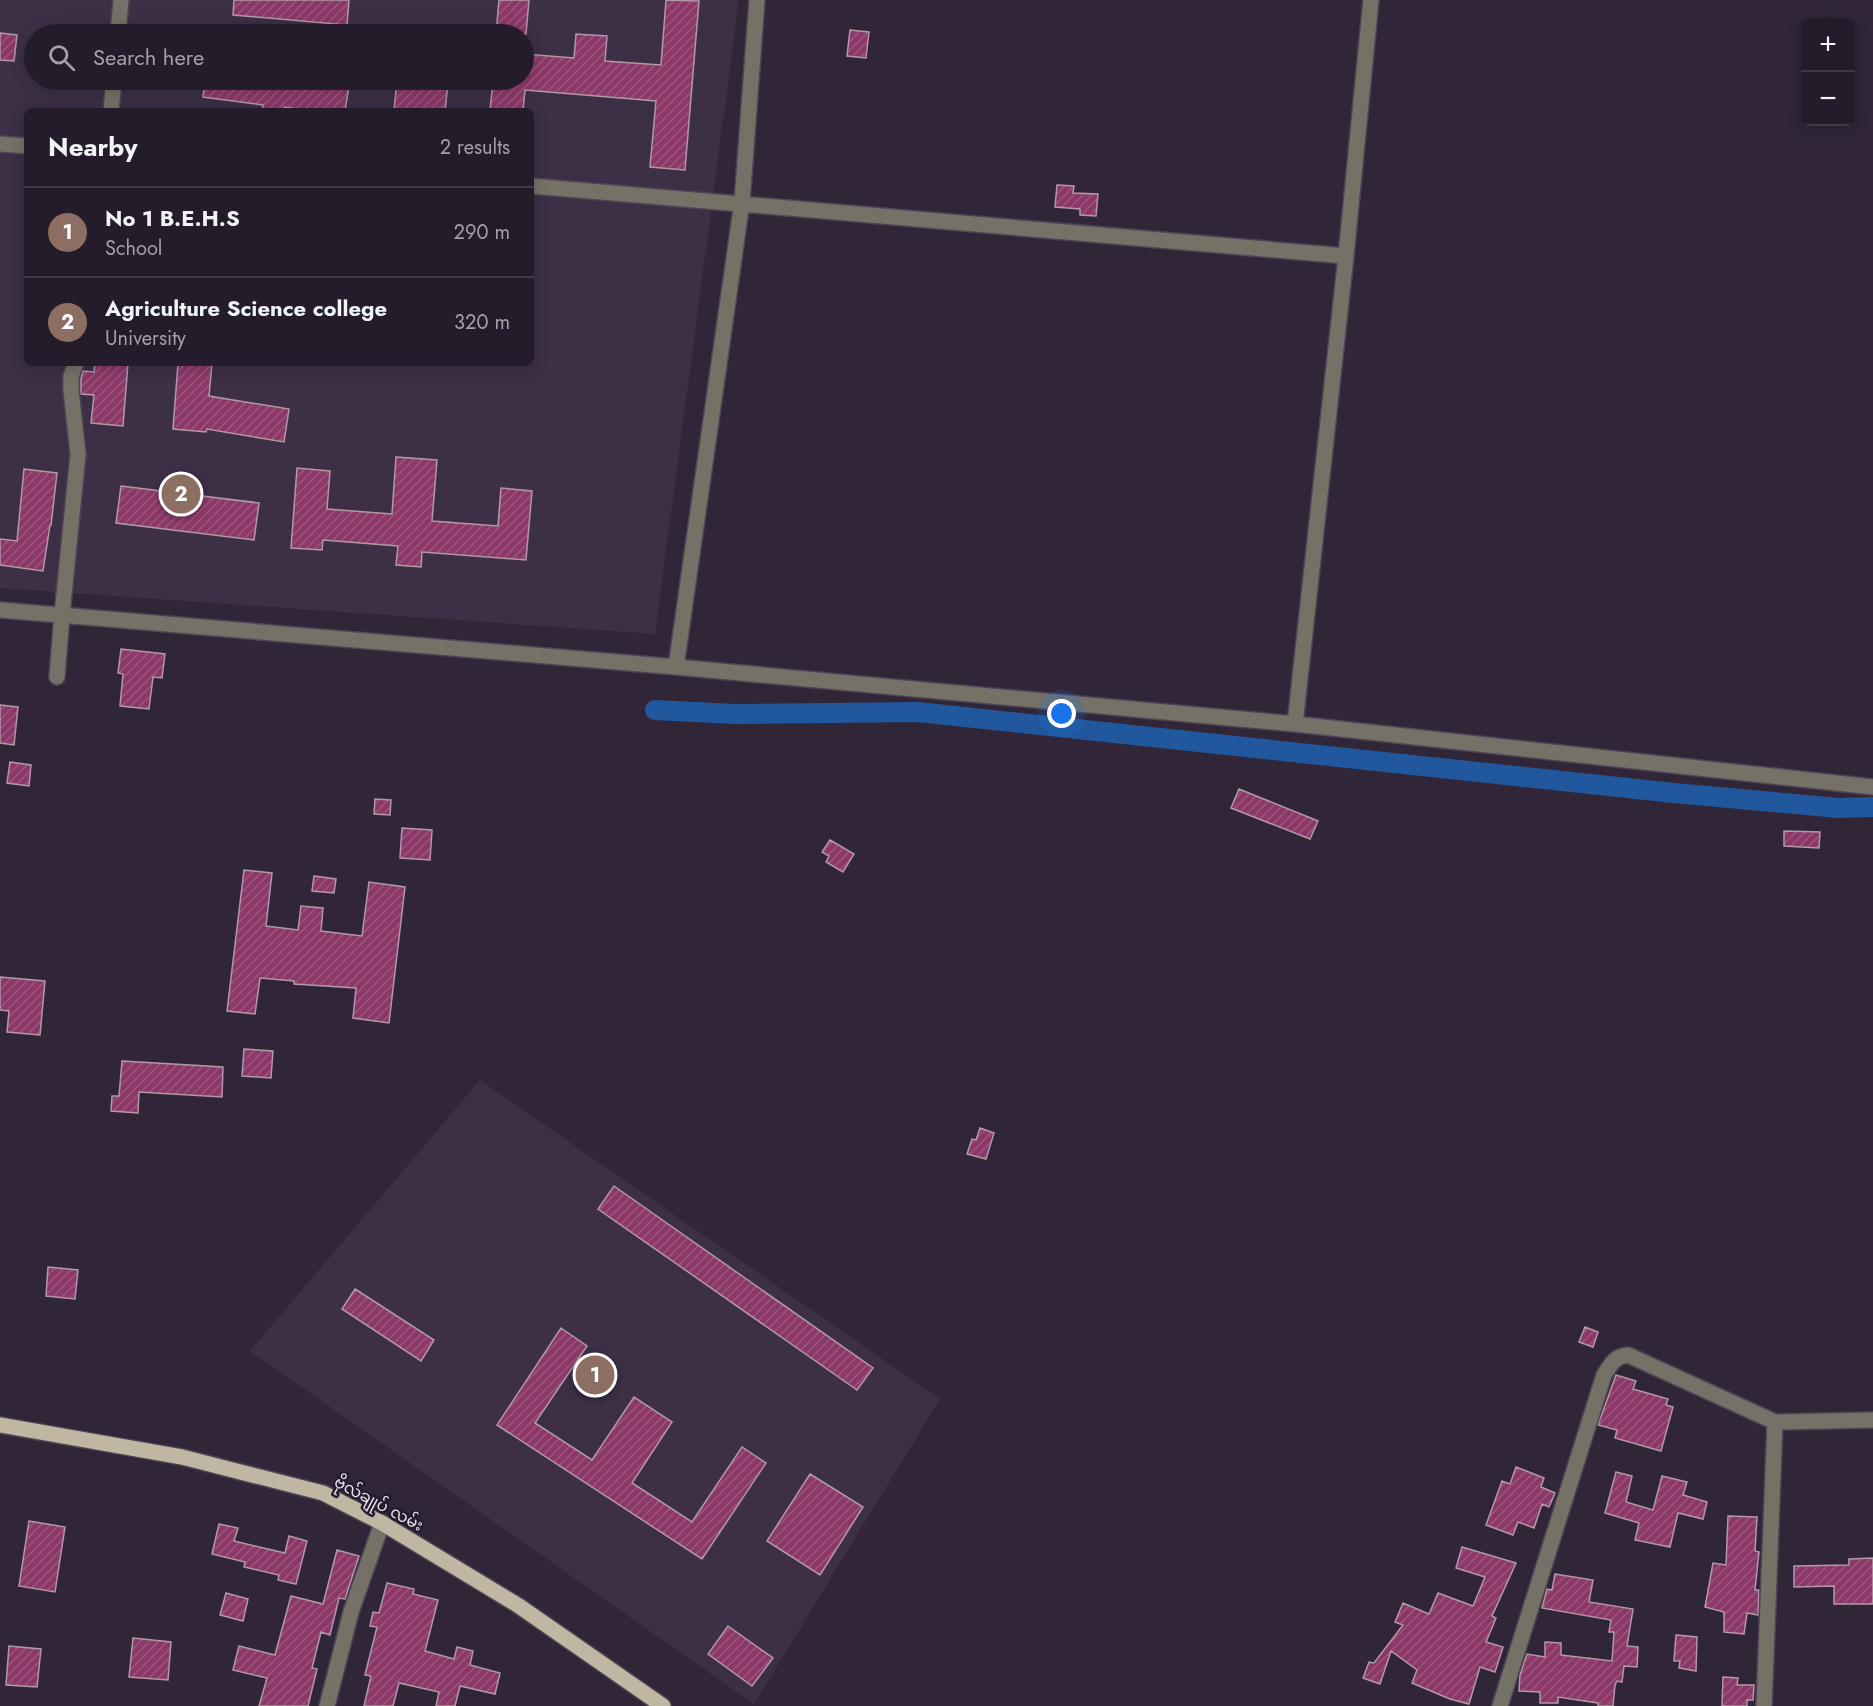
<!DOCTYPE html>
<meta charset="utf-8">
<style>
:root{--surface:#241c2a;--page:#302936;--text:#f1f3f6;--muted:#a3a1a8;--line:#413a47;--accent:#8c9099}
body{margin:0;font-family:Jost,"Noto Sans Myanmar",sans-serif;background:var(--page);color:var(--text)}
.controls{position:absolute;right:18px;top:18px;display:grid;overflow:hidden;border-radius:9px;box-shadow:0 3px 15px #0003}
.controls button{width:54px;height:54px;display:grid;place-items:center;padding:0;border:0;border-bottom:2px solid var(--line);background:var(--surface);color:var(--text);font:30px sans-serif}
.you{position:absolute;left:1062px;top:714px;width:21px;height:21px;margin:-15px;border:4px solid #fff;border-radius:50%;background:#1a73e8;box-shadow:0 0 0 9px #1a73e833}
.badge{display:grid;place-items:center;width:39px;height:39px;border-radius:50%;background:var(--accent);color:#fff;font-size:20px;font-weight:700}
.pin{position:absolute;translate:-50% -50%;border:3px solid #fff;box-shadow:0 2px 6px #0006}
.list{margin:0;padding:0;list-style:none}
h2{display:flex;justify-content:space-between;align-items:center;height:78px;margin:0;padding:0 24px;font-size:26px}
h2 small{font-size:20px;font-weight:400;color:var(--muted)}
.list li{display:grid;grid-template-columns:39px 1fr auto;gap:18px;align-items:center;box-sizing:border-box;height:90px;padding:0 24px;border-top:2px solid var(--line)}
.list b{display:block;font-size:22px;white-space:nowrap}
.list p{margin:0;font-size:20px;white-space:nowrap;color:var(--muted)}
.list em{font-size:20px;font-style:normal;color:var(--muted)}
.icon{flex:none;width:33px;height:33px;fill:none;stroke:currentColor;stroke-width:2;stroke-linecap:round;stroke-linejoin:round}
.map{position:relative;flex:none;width:1873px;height:1706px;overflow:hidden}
.search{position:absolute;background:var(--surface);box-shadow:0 3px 15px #0003;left:24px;top:24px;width:510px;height:66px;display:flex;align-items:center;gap:15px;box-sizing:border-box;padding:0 21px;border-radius:33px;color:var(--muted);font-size:22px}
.panel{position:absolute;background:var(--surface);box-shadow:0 3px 15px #0003;left:24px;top:108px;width:510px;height:258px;border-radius:9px}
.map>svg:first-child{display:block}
.built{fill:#3c2f46;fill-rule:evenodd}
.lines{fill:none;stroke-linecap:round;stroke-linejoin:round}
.canal{stroke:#21579c;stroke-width:20}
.building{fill:url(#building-hatch);stroke:#b399a6;stroke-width:1.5}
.minor-casing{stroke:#4e4455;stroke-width:18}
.major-casing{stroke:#4e4455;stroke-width:18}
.minor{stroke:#757167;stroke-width:15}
.major{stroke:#c0b7a3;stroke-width:15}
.labels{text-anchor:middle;stroke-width:5;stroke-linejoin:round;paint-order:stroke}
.street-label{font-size:16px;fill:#e9e3ef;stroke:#261c2e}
</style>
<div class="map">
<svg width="1873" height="1706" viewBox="0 0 1873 1706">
<defs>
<pattern id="building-hatch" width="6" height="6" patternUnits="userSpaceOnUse" patternTransform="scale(1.5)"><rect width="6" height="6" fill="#8b3868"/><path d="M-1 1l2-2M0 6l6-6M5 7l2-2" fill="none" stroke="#9b557e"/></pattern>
</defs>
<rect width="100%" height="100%" fill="#302638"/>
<!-- built -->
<path class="built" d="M0,0h739l-84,634 -655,-46zM34,34h490v46h-490zM27,111h504v252h-504z
M480,1080l460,319 -186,305 -504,-353z"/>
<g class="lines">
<!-- canal -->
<path class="canal" d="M655,710l80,4 183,-2 756,81 165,15 34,-1"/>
</g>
<!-- building -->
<path class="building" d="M234,0h115l-2,25 -114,-10z
M499,0h30l-3,34h-30z
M666,0l33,1 -14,169 -35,-3 6,-66 -131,-11 -2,21h-33l3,-31h31v-26l50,4 2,-24 31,2 -2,25 56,4z
M850,30l19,2 -3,26 -19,-2z
M0,33l17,2 -3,26 -14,-1z
M205,80h145l-5,31h-31l-30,-4v4h-22l1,-6 -60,-8z
M397,80l51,3 -3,28h-51z
M1057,185l17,1 -1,7 25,1 -2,22 -16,-1v-6l-25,-2z
M95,363h33l-5,63 -32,-3 3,-28 -13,-1v-16l2,-7 11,1z
M178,363h34l-3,33 80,13 -5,33 -77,-13 -1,3 -33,-3z
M396,457l41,3 -5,61 66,5 3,-38 31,3 -6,69 -104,-8 -1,15 -25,-2 2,-19 -75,-6 -1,10 -31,-2 6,-80 33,3 -3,38 65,5z
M24,469l33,4 -6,52h-1l-7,46 -43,-6v-26l17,2z
M121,486l138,17 -5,37 -138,-17z
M121,649l44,5 -3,24 -9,-1 -4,32 -29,-3 3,-32 -5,-1z
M0,705l18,2 -4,38 -14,-2z
M10,762l21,3 -2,21 -22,-3z
M1239,789l79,32 -8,18 -79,-31z
M375,799l16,1 -1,15 -16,-1z
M402,828l30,2 -2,30 -30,-2z
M1784,831l36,1 -1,16 -35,-2z
M830,840l24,14 -11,18 -17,-10 3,-6 -7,-4z
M244,870l28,3 -6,53 32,4 3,-24 22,2 -2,23 41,5 7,-54 36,5 -16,136 -36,-5 3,-30 -62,-4v-3l-34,-3 -5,36 -28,-3z
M314,876l22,3 -2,14 -22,-2z
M0,977l45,4 -5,54 -33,-3 2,-21 -9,-1z
M244,1049l29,2 -2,27 -29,-2z
M122,1061l101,6 -1,30 -83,-5 -1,21 -27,-2 1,-15h7z
M980,1128l14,5 -8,26 -19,-5 5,-15 4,1z
M614,1186l259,182 -16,22 -259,-181z
M48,1267l30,3 -3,29 -29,-3z
M355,1289l79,51 -13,21 -79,-52z
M1585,1327l13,5 -5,15 -14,-5z
M561,1328l26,18 -52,77 57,37 42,-63 38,25 -40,61 60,39 50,-75 24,16 -64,96 -205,-134z
M1616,1375l20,6 -3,8 35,10 -2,6 7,2 -12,44 -46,-13 2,-8 -19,-5z
M1516,1467l28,11 -3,9 14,6 -6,14 -7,-3 -8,24 -16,-6 -5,13 -27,-10 16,-44 8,3z
M1616,1472l16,4 -6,26 27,8 9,-34 25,6 -4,13 24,7 -4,17 -25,-6 -8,34 -35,-7 4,-17 -34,-10z
M810,1474l53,33 -43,68 -53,-34z
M1728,1516l29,1 -2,34 4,1 -4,38h4l-1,25 -11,-2 -3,21 -20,-2v-20l-19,-5 8,-44 13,2z
M29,1521l36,6 -10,65 -36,-6z
M219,1524l19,4 -4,13 51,12 4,-17 18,5 -11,43 -18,-4 1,-5 -35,-8 1,-5 -33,-8z
M1462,1547l54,16 -24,53 4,2 -10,24 17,5 -8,25 -15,-5 -11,37 -19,-5 -38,-16 5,-13 -26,-19 -11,33 -17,-6 6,-16 5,1 29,-38 -8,-3 8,-19 26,11 9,-21 35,13 12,-29 -29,-9z
M337,1550l22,6 -14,43 -6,-1 -9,37 -9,-3 -9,36 5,1 -9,37h-49l8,-28 -34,-8 6,-24 36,9 16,-59 32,8z
M1873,1558v46h-39v-18l-40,1v-21l55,-1v-6z
M1555,1574l38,6 -4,22 44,7 -6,37 11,1 -1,20 -13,-1 -2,16 -5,-1 -2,4 -2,21h-15v-3l-40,-6v6h-18v-11l-21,-1 1,-16 7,-21 18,3v-15l16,1v12l51,6 2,-29h-5l2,-12 -69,-12 5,-19 5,1z
M387,1583l27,6 -1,5 25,6 -13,51 29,8 3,-12 16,4 -3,14 30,8 -5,21 -35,-8 -5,20h-19l3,-14 -40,-9 -6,23h-29l7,-30 -6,-1 12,-48 -7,-1 3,-14 6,1z
M226,1593l22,6 -5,22 -23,-6z
M728,1626l45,32 -21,28 -44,-32z
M1676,1635l21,2 -1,34 -17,-3 1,-7h-6z
M133,1638l38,4 -3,38 -39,-3z
M9,1646l32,3 -4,38 -31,-2z
M1723,1677l15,1 -1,7h17l-1,15h-6v6h-25z"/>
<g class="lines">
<!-- minor casing -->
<g class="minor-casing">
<path id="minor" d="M118,34l3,-34
M111,111l3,-31
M0,144l27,2
M531,186l815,70
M0,610l676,57 619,57 578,63
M676,667l66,-465 15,-202
M57,677l5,-62 16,-161 -7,-64v-14l5,-13
M1295,724l51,-468 25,-256
M327,1706l24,-94 31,-89
M1500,1706l104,-331c7,-11 11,-19 24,-20l147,67 98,-2
M1764,1706l11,-284"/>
</g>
<!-- major casing -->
<g class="major-casing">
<path id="major" d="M0,1425l182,32 141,36 59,30 137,83 144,100"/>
</g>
<!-- minor -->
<use href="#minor" class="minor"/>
<!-- major -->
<use href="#major" class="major"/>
</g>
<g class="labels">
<!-- street labels -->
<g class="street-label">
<text transform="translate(379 1503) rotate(28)" y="6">ဗိုလ်ချုပ် လမ်း</text>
</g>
</g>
</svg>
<div class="controls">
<button>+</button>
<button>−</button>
</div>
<div class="you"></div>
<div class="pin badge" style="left:595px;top:1375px;background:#8d6e63">1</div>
<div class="pin badge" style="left:181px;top:494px;background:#8d6e63">2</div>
<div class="search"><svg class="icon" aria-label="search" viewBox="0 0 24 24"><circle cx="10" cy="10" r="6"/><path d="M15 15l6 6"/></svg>Search here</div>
<section class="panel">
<h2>Nearby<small>2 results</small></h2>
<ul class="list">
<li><span class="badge" style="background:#8d6e63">1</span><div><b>No 1 B.E.H.S</b><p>School</p></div><em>290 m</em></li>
<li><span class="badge" style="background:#8d6e63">2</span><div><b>Agriculture Science college</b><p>University</p></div><em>320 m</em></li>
</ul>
</section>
</div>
